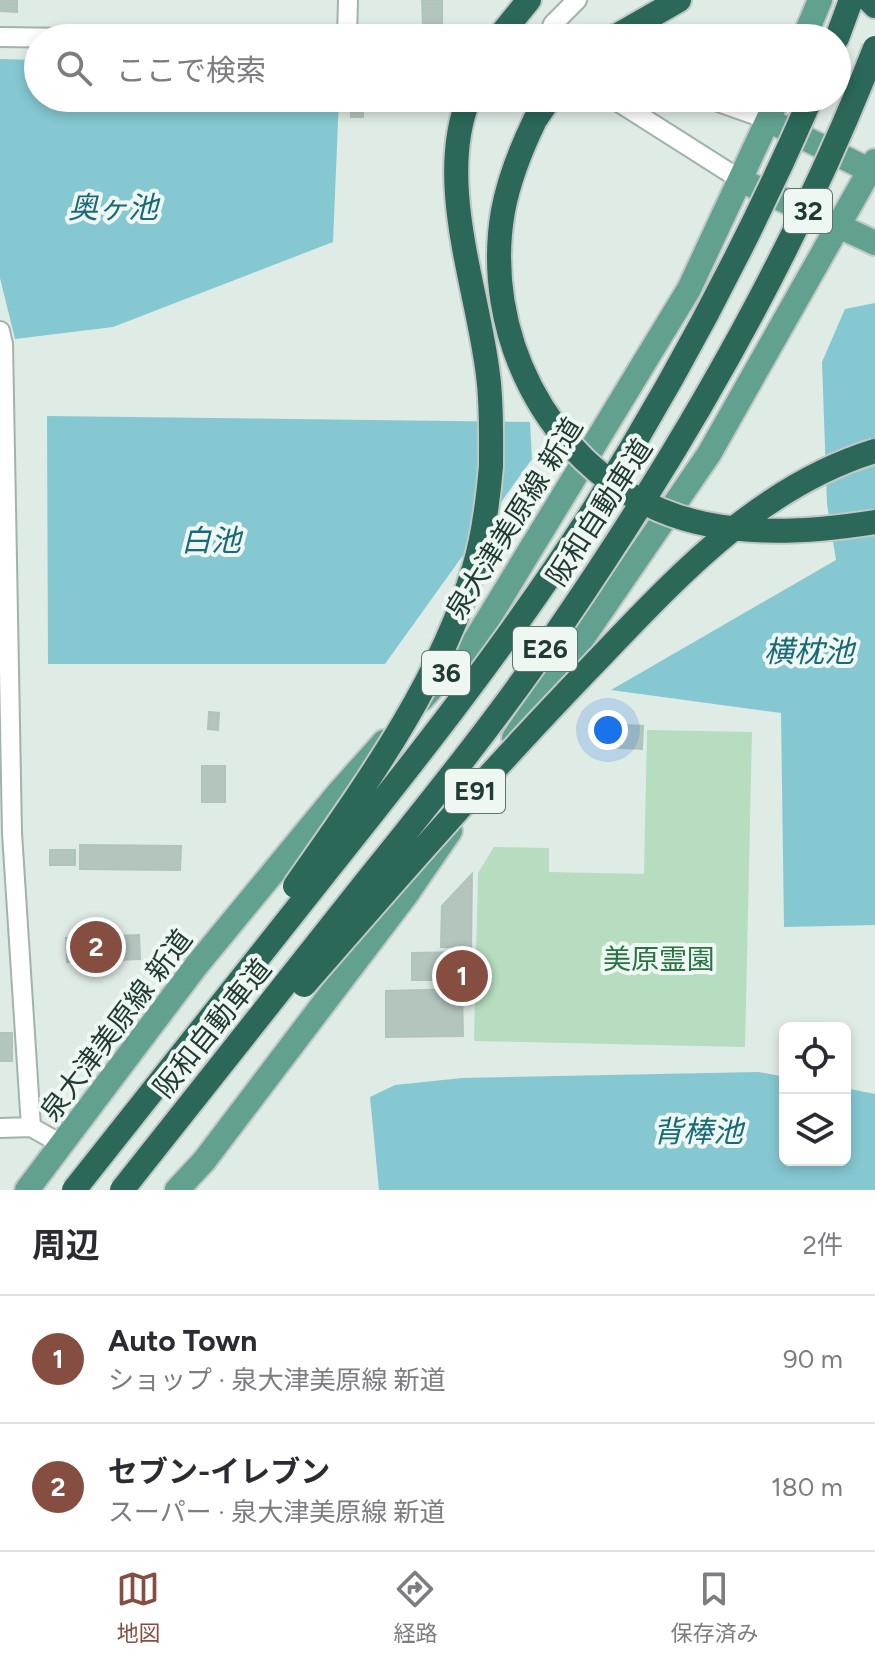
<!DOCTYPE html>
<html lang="ja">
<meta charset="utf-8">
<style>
:root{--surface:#fff;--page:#f7f7f7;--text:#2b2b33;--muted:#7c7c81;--line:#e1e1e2;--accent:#864d41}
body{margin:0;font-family:Figtree,"Noto Sans JP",sans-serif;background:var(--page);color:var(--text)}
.controls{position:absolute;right:24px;bottom:24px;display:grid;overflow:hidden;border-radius:12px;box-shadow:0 4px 12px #0003}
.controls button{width:72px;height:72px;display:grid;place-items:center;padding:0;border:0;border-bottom:2px solid var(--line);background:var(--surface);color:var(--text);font:40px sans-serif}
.you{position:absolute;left:608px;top:730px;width:28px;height:28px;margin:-20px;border:6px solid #fff;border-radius:50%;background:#1a73e8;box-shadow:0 0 0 12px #1a73e833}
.badge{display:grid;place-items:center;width:52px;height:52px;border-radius:50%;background:var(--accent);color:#fff;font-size:26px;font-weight:700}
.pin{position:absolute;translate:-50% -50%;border:4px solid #fff;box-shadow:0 2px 8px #0006}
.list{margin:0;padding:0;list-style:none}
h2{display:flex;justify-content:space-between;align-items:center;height:104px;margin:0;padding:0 32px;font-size:34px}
h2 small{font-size:26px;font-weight:400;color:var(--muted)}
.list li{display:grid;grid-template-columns:52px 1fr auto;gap:24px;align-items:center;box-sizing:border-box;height:128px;padding:0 32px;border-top:2px solid var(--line)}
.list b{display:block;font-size:30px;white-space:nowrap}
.list p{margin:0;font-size:26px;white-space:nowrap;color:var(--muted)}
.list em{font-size:26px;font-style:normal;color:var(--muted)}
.icon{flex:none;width:44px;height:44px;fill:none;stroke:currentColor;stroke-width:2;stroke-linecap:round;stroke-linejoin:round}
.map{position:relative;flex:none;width:875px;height:1190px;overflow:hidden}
.search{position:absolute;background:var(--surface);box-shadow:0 4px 12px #0003;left:24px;right:24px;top:24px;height:88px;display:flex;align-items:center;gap:20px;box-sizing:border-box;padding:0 28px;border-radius:44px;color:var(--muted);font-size:30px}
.sheet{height:360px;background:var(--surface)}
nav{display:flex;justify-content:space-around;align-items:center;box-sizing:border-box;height:112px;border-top:2px solid var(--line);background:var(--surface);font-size:22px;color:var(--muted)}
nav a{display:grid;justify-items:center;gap:4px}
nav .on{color:var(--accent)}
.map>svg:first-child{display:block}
.green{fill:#b7ddc0}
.water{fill:#85c8d2}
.building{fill:#b4c5be;stroke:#b1c4bc;stroke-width:2}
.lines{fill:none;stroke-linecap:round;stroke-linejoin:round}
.minor-casing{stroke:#a2b3ac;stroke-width:22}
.primary-casing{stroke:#c1c8c6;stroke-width:28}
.motorway-casing{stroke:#c1c8c6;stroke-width:28}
.minor{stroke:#fff;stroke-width:18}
.primary{stroke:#62a190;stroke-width:24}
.motorway{stroke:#2b685a;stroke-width:24}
.motorway-bridge-casing{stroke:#c1c8c6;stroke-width:28;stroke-linecap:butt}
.motorway-bridge{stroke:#2b685a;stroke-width:24}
.labels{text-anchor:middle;stroke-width:8;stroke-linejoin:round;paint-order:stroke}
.shield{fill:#eff7f3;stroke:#5e736d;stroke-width:2}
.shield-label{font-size:26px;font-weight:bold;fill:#203b33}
.street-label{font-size:28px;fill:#203b33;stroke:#eff7f3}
.park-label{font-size:28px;fill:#297344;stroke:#eff7f3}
.water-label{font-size:30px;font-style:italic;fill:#196a78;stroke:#eff7f3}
</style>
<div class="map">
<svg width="875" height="1190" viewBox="0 0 875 1190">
<rect width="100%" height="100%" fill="#dfebe5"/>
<!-- green -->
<path class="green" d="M647,730l105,2 -7,315 -271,-6 4,-168 16,-26 55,1v24l95,2z"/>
<!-- water -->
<path class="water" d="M0,59l38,1v38h301l-6,144 -220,85 -98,12 -15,-61z
M875,303v622l-91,2 -3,-214 -170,-23 225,-130 -9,-56 -5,-142 23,-53z
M47,416l483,6 2,37 -147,205h-337z
M759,1072l26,5v83h60v-72l30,6v96h-496l-9,-93 25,-12 67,-7z"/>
<!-- building -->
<path class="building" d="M0,0h17v12l-17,-1z
M422,0h20v24h-19z
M350,98h13v19h-12z
M209,712l10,1 -1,17 -10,-1z
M606,724l37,2 -1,23 -37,-2z
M202,766h23v36h-23z
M80,845l101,1 -1,24 -100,-1z
M50,850h25v15h-25z
M472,874l-1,73h-30l1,-41z
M139,935l1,24 -73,3 -1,-24z
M466,952v28h-54v-27z
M462,989l1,47 -77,1v-46z
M0,1033h12v28h-12z"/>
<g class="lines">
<!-- minor casing -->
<g class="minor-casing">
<path id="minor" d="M0,37l72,1
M347,38l1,-38
M548,38l5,-14 24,-24
M612,98l129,82
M707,98l62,22
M0,331l3,13 9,489 19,294
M0,1128l31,-1 32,18"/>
</g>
<!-- primary casing -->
<g class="primary-casing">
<path id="primary" d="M804,38l16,-38
M778,125l97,48
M751,185l124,58
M422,699l54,-60 213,-350 89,-191
M514,738l195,-284 166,-293
M27,1190l169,-224 145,-176 43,-48
M177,1190l27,-29 202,-266 44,-64"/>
</g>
<!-- motorway casing -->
<g class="motorway-casing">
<path id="motorway" d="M869,0l6,6
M498,38l31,-38
M613,38l66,-38
M837,38l14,-38
M469,98c-34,84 9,191 19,277 4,30 3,61 3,91
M535,120l15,-22"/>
</g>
<!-- minor -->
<use href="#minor" class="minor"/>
<!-- primary -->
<use href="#primary" class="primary"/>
<!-- motorway -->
<use href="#motorway" class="motorway"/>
<!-- motorway-bridge casing -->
<g class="motorway-bridge-casing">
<path id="motorway-bridge" d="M535,120c-14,29 -26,59 -32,91 -21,121 43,250 157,299 66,28 145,23 215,12
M295,886c69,-99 144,-201 179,-318 10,-33 14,-67 17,-102
M304,985c92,-106 184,-211 281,-312 85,-88 169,-185 290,-222
M74,1190c82,-105 165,-209 248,-313 95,-119 190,-239 272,-368 83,-132 155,-269 217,-411
M122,1190c80,-101 160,-202 240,-303 69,-86 139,-172 201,-264 123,-180 233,-371 312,-575"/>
</g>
<!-- motorway-bridge -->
<use href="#motorway-bridge" class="motorway-bridge"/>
</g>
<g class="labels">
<!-- shield labels -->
<g class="shield">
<rect x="784" y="189" width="48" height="44" rx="6"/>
<rect x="513" y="627" width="64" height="44" rx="6"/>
<rect x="422" y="651" width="48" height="44" rx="6"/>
<rect x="445" y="769" width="60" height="44" rx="6"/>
</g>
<g class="shield-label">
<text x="808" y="220">32</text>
<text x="545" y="658">E26</text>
<text x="446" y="682">36</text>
<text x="475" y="800">E91</text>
</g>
<!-- street labels -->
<g class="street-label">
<text transform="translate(599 512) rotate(-57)" y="10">阪和自動車道</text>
<text transform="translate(514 518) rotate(-58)" y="10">泉大津美原線 新道</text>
<text transform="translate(116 1025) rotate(-53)" y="10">泉大津美原線 新道</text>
<text transform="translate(212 1028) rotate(-51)" y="10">阪和自動車道</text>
</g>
<!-- park labels -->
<g class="park-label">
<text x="659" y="969">美原霊園</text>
</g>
<!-- water labels -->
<g class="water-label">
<text x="113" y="218">奥ヶ池</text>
<text x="211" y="551">白池</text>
<text x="809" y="662">横枕池</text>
<text x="698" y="1142">背棒池</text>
</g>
</g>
</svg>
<div class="controls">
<button><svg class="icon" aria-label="locate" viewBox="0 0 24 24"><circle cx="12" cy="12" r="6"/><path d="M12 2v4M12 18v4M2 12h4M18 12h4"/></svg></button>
<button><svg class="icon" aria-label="layers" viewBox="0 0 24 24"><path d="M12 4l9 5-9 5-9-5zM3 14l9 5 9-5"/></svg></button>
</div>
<div class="you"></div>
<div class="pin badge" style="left:462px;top:976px">1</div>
<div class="pin badge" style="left:96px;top:947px">2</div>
<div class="search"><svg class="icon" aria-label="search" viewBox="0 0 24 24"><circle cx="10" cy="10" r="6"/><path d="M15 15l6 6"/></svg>ここで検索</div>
</div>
<section class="sheet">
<h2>周辺<small>2件</small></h2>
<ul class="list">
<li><span class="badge">1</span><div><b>Auto Town</b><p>ショップ · 泉大津美原線 新道</p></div><em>90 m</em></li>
<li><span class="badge">2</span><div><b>セブン-イレブン</b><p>スーパー · 泉大津美原線 新道</p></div><em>180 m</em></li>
</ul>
</section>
<nav>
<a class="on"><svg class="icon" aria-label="map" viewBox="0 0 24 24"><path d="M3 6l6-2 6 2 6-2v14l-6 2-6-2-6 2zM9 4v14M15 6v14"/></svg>地図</a>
<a><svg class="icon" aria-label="directions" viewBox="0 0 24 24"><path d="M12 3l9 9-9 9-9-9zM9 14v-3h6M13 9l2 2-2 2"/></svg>経路</a>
<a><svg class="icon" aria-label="saved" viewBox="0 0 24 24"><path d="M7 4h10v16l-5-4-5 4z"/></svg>保存済み</a>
</nav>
